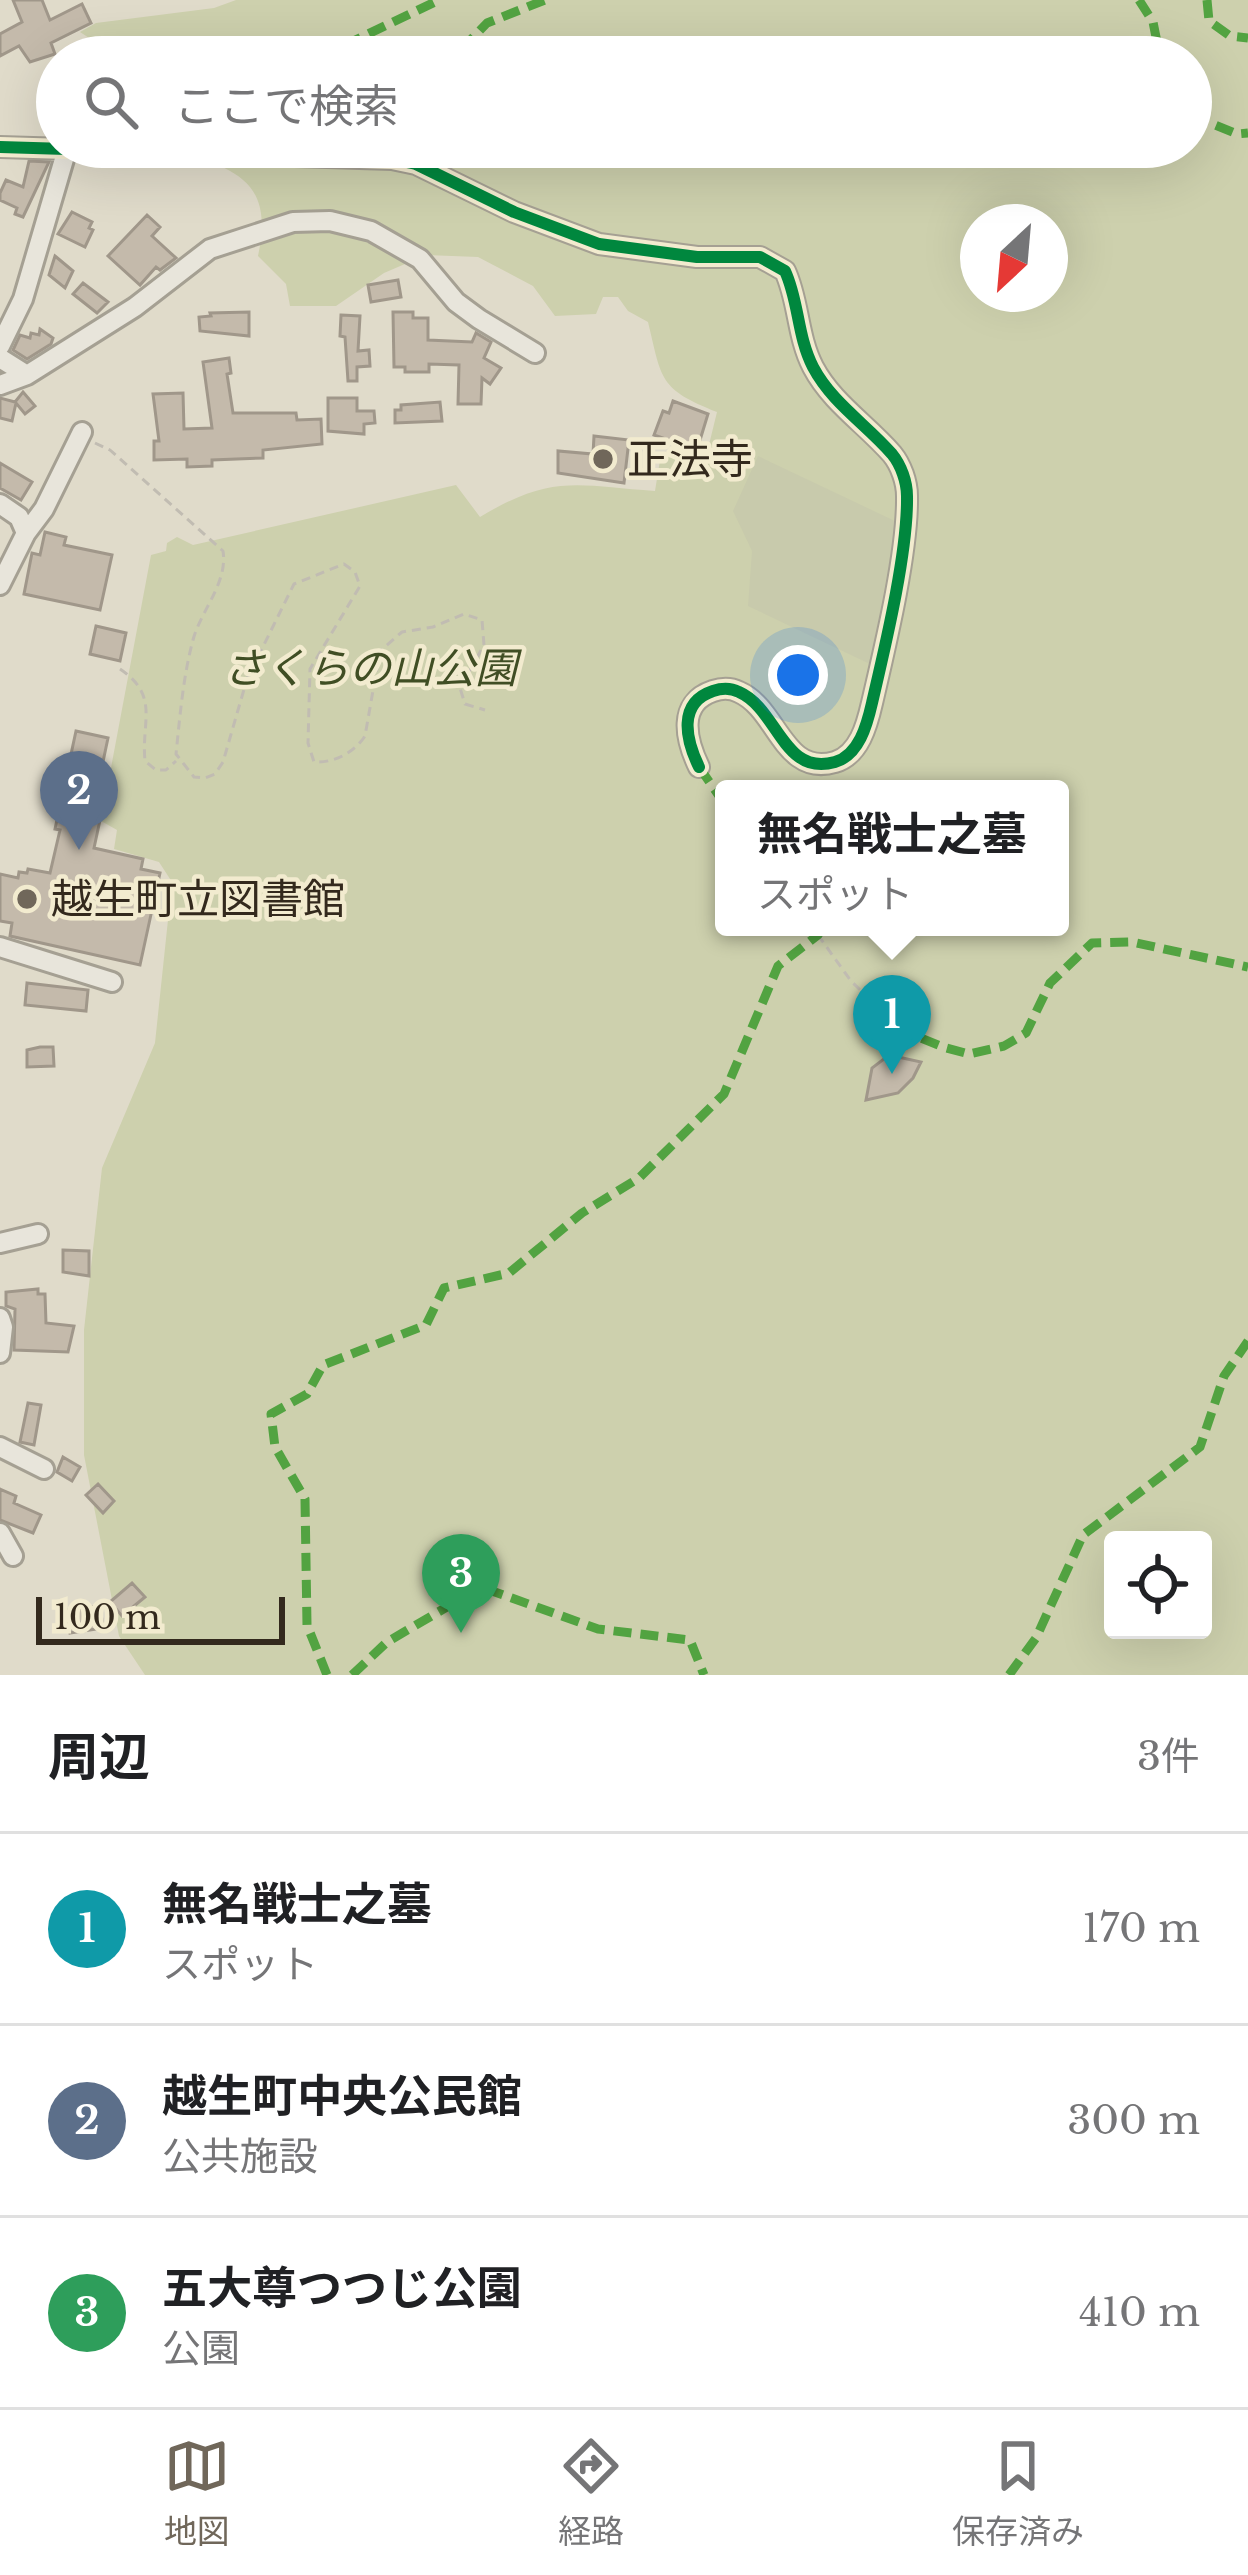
<!DOCTYPE html>
<html lang="ja">
<meta charset="utf-8">
<style>
:root{--surface:#fff;--page:#f6f6f6;--text:#202124;--muted:#757577;--line:#e0e0e0;--accent:#70675a}
body{margin:0;font-family:"Libre Baskerville","Noto Sans JP",serif;background:var(--page);color:var(--text)}
.controls{position:absolute;right:36px;bottom:36px;display:grid;overflow:hidden;border-radius:12px;box-shadow:0 12px 48px #0002}
.controls button{width:108px;height:108px;display:grid;place-items:center;padding:0;border:0;border-bottom:3px solid var(--line);background:var(--surface);color:var(--text);font:60px sans-serif}
.compass{position:absolute;left:960px;top:204px;width:108px;height:108px;border-radius:50%;background:var(--surface);box-shadow:0 12px 48px #0002;rotate:206deg}
.scale{position:absolute;left:36px;bottom:30px;width:249px;box-sizing:border-box;padding-left:12px;border:6px solid #33291d;border-top:0;font-size:33px;line-height:42px;white-space:nowrap;color:#33291d;-webkit-text-stroke:9px #f2ebcf;paint-order:stroke}
.you{position:absolute;left:798px;top:675px;width:42px;height:42px;margin:-30px;border:9px solid #fff;border-radius:50%;background:#1a73e8;box-shadow:0 0 0 18px #1a73e833}
.badge{display:grid;place-items:center;width:78px;height:78px;border-radius:50%;background:var(--accent);color:#fff;font-size:39px;font-weight:700}
.pin{position:absolute;translate:-50% -99px;filter:drop-shadow(0 3px 6px #0008)}
.pin::after{content:'';position:absolute;top:63px;width:42px;height:36px;background:inherit;clip-path:polygon(0 0,100% 0,50% 100%)}
.popup{position:absolute;left:715px;top:780px;width:354px;height:156px;box-sizing:border-box;display:grid;place-content:center;border-radius:12px;background:var(--surface);filter:drop-shadow(0 3px 9px #0005);font-size:39px;white-space:nowrap;color:var(--muted)}
.popup b{font-size:45px;color:var(--text)}
.popup::after{content:'';position:absolute;left:50%;top:100%;margin-left:-24px;border:24px solid transparent;border-top-color:var(--surface)}
.list{margin:0;padding:0;list-style:none}
h2{display:flex;justify-content:space-between;align-items:center;height:156px;margin:0;padding:0 48px;font-size:51px}
h2 small{font-size:39px;font-weight:400;color:var(--muted)}
.list li{display:grid;grid-template-columns:78px 1fr auto;gap:36px;align-items:center;box-sizing:border-box;height:192px;padding:0 48px;border-top:3px solid var(--line)}
.list b{display:block;font-size:45px;white-space:nowrap}
.list p{margin:0;font-size:39px;white-space:nowrap;color:var(--muted)}
.list em{font-size:39px;font-style:normal;color:var(--muted)}
.icon{flex:none;width:66px;height:66px;fill:none;stroke:currentColor;stroke-width:2;stroke-linecap:round;stroke-linejoin:round}
.map{position:relative;flex:none;width:1248px;height:1675px;overflow:hidden}
.search{position:absolute;background:var(--surface);box-shadow:0 12px 48px #0002;left:36px;right:36px;top:36px;height:132px;display:flex;align-items:center;gap:30px;box-sizing:border-box;padding:0 42px;border-radius:66px;color:var(--muted);font-size:45px}
.sheet{height:732px;background:var(--surface)}
nav{display:flex;justify-content:space-around;align-items:center;box-sizing:border-box;height:168px;border-top:3px solid var(--line);background:var(--surface);font-size:33px;color:var(--muted)}
nav a{display:grid;justify-items:center;gap:6px}
nav .on{color:var(--accent)}
.map>svg:first-child{display:block}
.green{fill:#cdd0ad;fill-rule:evenodd}
.cemetery{fill:#c8caac}
.building{fill:#c4baab;stroke:#a0978a;stroke-width:3}
.lines{fill:none;stroke-linecap:round;stroke-linejoin:round}
.minor-casing{stroke:#a5a093;stroke-width:24}
.path{stroke:#c1bcb2;stroke-width:3;stroke-dasharray:9 6;stroke-linecap:butt}
.minor{stroke:#e8e5db;stroke-width:18}
.quiet{stroke:#52a341;stroke-width:9;stroke-dasharray:18 9;stroke-linecap:butt}
.cycleway-casing{stroke:#f2ebcf;stroke-width:20}
.cycleway{stroke:#00873e;stroke-width:12}
.poi-dot{fill:#70675a;stroke:#f2ebcf;stroke-width:4.5}
.labels{text-anchor:middle;stroke-width:9;stroke-linejoin:round;paint-order:stroke}
.poi-label{font-size:42px;fill:#33291d;stroke:#f2ebcf;text-anchor:start}
.park-label{font-size:42px;font-style:italic;fill:#404e24;stroke:#f2ebcf}
</style>
<div class="map">
<svg width="1248" height="1675" viewBox="0 0 1248 1675">
<rect width="100%" height="100%" fill="#e0dbca"/>
<!-- green -->
<path class="green" d="M236,0h1012v1675h-1103l-26,-39 -35,-181v-125l18,-162 53,-125 17,-161 -13,-20 -45,-13 3,-19 -16,-9 50,-266 15,-4 1,-8 10,-6 16,8 263,-60 24,32c71,-43 96,-32 175,-26l6,-37 45,3 11,-45c-58,-23 -55,-32 -69,-90l-20,-11 -10,-14h-15l-7,17 -41,2 -22,-30 -55,-29 -52,-2 -42,18 -48,33h-46l-4,-22 -28,-28c17,-78 -25,-86 -87,-109h1020v-90h-1073l-38,-25 16,-9 118,-15zM978,222h72v72h-72zM724,789h336v138h-336zM1113,1540h90v90h-90z"/>
<!-- cemetery -->
<path class="cemetery" d="M758,456l139,66 -27,142 -122,-58 4,-55 -19,-40z"/>
<!-- building -->
<path class="building" d="M13,0h29l8,20 32,-16 9,19 -40,20 4,11 -25,8 -11,-16 -19,10v-22l22,-12z
M29,161l20,1 -26,55 -8,-3 2,-6 -17,-8v-7l6,-13 17,7z
M72,212l20,10 -3,6 4,2 -8,17 -27,-13z
M147,215l13,12 -8,9 24,22 -16,12 -4,-3 -16,18 -32,-29z
M55,256l18,15 -8,17 -16,-13z
M398,280l3,17 -30,5 -3,-17z
M83,283l25,19 -11,11 -24,-19z
M249,312v24l-49,-5 -1,-14 12,-1 -1,-3z
M393,312h20v6h15v22l44,2 4,-9 15,9 -7,16 17,10 -11,16 -8,-6 -1,26h-23l1,-39 -30,-1v8h-24v-5h-11z
M341,315l19,1 -2,35 11,-1 1,16 -13,1v14h-9l-3,-44 -5,-1z
M40,329l13,9 -2,6 -24,15 -14,-9 7,-15 10,3 1,-5 8,2z
M229,358l2,15 -4,1 6,39h63l1,7 24,-1 1,25 -59,6v8l-51,2v6l-25,1v-8l-33,1v-19h5l-6,-47 30,-1 1,36 28,-1 -9,-66z
M23,392l12,14 -10,8 -9,-11 -4,18 -12,-3v-20l15,4z
M328,398h29v13h17l1,12 -11,1v10l-36,-3z
M673,401l35,13 -11,36 -43,-15 9,-24 6,2z
M440,402l2,19 -47,2v-13h6v-5z
M594,436l35,4 -5,43 -66,-10v-22l35,3z
M0,463l32,19 -11,18 -21,-12z
M45,532l21,5 -2,8 48,10 -12,55 -76,-16 8,-41 8,2z
M96,626l30,7 -6,28 -30,-7z
M76,731l32,7 -15,71 9,2 -8,37 49,11 -2,10 19,4 -20,92 -130,-29 2,-13 -12,-2v-47l18,4 1,-6 8,1 1,-4 22,4 10,-43 -5,-1z
M27,983l61,7 -2,21 -61,-6z
M40,1047h13l1,19 -27,1v-17z
M889,1055l32,7 -8,16 -15,15 -32,7 6,-32z
M63,1250l26,1v25l-26,-4z
M38,1289v5h7l1,29 28,3 -6,26 -54,-2 1,-41 -9,-3v-14z
M28,1403l13,2 -7,40 -14,-3z
M63,1457l17,10 -8,14 -15,-9z
M98,1484l16,17 -11,12 -17,-18z
M0,1489l16,7 -2,7 27,12 -8,18 -33,-13z
M132,1583l13,14 -23,19 -12,-14z
M100,1606l3,22 -33,5 -3,-23z"/>
<g class="lines">
<!-- minor casing -->
<g class="minor-casing">
<path id="minor" d="M0,147l392,12 24,5 98,48 85,32 98,13h63l25,14c14,30 12,65 28,96 19,36 53,57 79,87 9,11 15,28 15,42 1,56 -22,151 -35,207 -5,22 -13,52 -37,59 -52,15 -57,-53 -96,-70 -8,-4 -17,-4 -26,-1 -36,12 -27,49 -14,76
M0,346l23,-47 44,-150
M0,358l27,17
M0,385l27,-10 108,-68 75,-58 83,-27 37,-1 41,10 49,28 36,43 23,17 56,34
M0,504l19,13 7,16 -26,52
M26,533l18,-24 38,-77
M0,947l112,35
M0,1243l38,-9
M0,1318l3,9 -3,26
M0,1447l44,22
M0,1533l13,23"/>
</g>
<!-- path -->
<path class="path" d="M95,443l15,7 113,101c5,32 -22,59 -30,89 -10,37 -13,76 -17,114l18,23 11,1 10,-4 8,-12 24,-83 47,-95 50,-20 11,8 5,14 -50,83 -2,74 6,19c20,1 40,-9 51,-26l15,-85 22,-19 31,-5 31,-13 18,6 2,25 -24,43 5,16 20,6
M120,669c40,27 21,52 25,92l11,9h10l10,-9
M818,935l33,46 27,26"/>
<!-- minor -->
<use href="#minor" class="minor"/>
<!-- quiet -->
<path class="quiet" d="M1139,0l14,22 7,35
M1207,0l2,21 21,15 18,2
M320,57l119,-57
M435,57l26,-7 26,-27 58,-23
M1191,115l46,19 11,-1
M699,767l25,36
M878,1007l38,29 27,11 26,7 35,-8 22,-13 24,-50 42,-40 40,-1 116,25
M327,1675l-20,-50 -2,-126 -30,-52 -4,-33 36,-20 16,-29 103,-40 18,-37 65,-15 73,-60 57,-35 85,-84 54,-128 40,-31 -5,-8
M352,1675l35,-33 94,-55 117,42 92,11 14,35
M1009,1675l27,-37 47,-103 117,-88 24,-71 24,-35"/>
<!-- cycleway casing -->
<g class="cycleway-casing">
<path id="cycleway" d="M0,147l392,12 24,5 98,48 85,32 98,13h63l25,14c14,30 12,65 28,96 19,36 53,57 79,87 9,11 15,28 15,42 1,56 -22,151 -35,207 -5,22 -13,52 -37,59 -52,15 -57,-53 -96,-70 -8,-4 -17,-4 -26,-1 -36,12 -27,49 -14,76"/>
</g>
<!-- cycleway -->
<use href="#cycleway" class="cycleway"/>
</g>
<!-- markers -->
<g class="poi-dot">
<circle cx="603" cy="459" r="12"/>
<circle cx="27" cy="899" r="12"/>
</g>
<g class="labels">
<!-- poi labels -->
<g class="poi-label">
<text x="627" y="474">正法寺</text>
<text x="51" y="914">越生町立図書館</text>
</g>
<!-- park labels -->
<g class="park-label">
<text x="370" y="683">さくらの山公園</text>
</g>
</g>
</svg>
<div class="controls">
<button><svg class="icon" aria-label="locate" viewBox="0 0 24 24"><circle cx="12" cy="12" r="6"/><path d="M12 2v4M12 18v4M2 12h4M18 12h4"/></svg></button>
</div>
<svg class="compass" viewBox="-18 -18 36 36"><path d="M0-13l5 13h-10z" fill="#e53935"/><path d="M0 13l5-13h-10z" fill="#757577"/></svg>
<div class="scale">100 m</div>
<div class="you"></div>
<div class="pin badge" style="left:892px;top:1074px;background:#0f9aa8">1</div>
<div class="popup"><b>無名戦士之墓</b>スポット</div>
<div class="pin badge" style="left:79px;top:850px;background:#5c6f8a">2</div>
<div class="pin badge" style="left:461px;top:1633px;background:#2e9e5b">3</div>
<div class="search"><svg class="icon" aria-label="search" viewBox="0 0 24 24"><circle cx="10" cy="10" r="6"/><path d="M15 15l6 6"/></svg>ここで検索</div>
</div>
<section class="sheet">
<h2>周辺<small>3件</small></h2>
<ul class="list">
<li><span class="badge" style="background:#0f9aa8">1</span><div><b>無名戦士之墓</b><p>スポット</p></div><em>170 m</em></li>
<li><span class="badge" style="background:#5c6f8a">2</span><div><b>越生町中央公民館</b><p>公共施設</p></div><em>300 m</em></li>
<li><span class="badge" style="background:#2e9e5b">3</span><div><b>五大尊つつじ公園</b><p>公園</p></div><em>410 m</em></li>
</ul>
</section>
<nav>
<a class="on"><svg class="icon" aria-label="map" viewBox="0 0 24 24"><path d="M3 6l6-2 6 2 6-2v14l-6 2-6-2-6 2zM9 4v14M15 6v14"/></svg>地図</a>
<a><svg class="icon" aria-label="directions" viewBox="0 0 24 24"><path d="M12 3l9 9-9 9-9-9zM9 14v-3h6M13 9l2 2-2 2"/></svg>経路</a>
<a><svg class="icon" aria-label="saved" viewBox="0 0 24 24"><path d="M7 4h10v16l-5-4-5 4z"/></svg>保存済み</a>
</nav>
